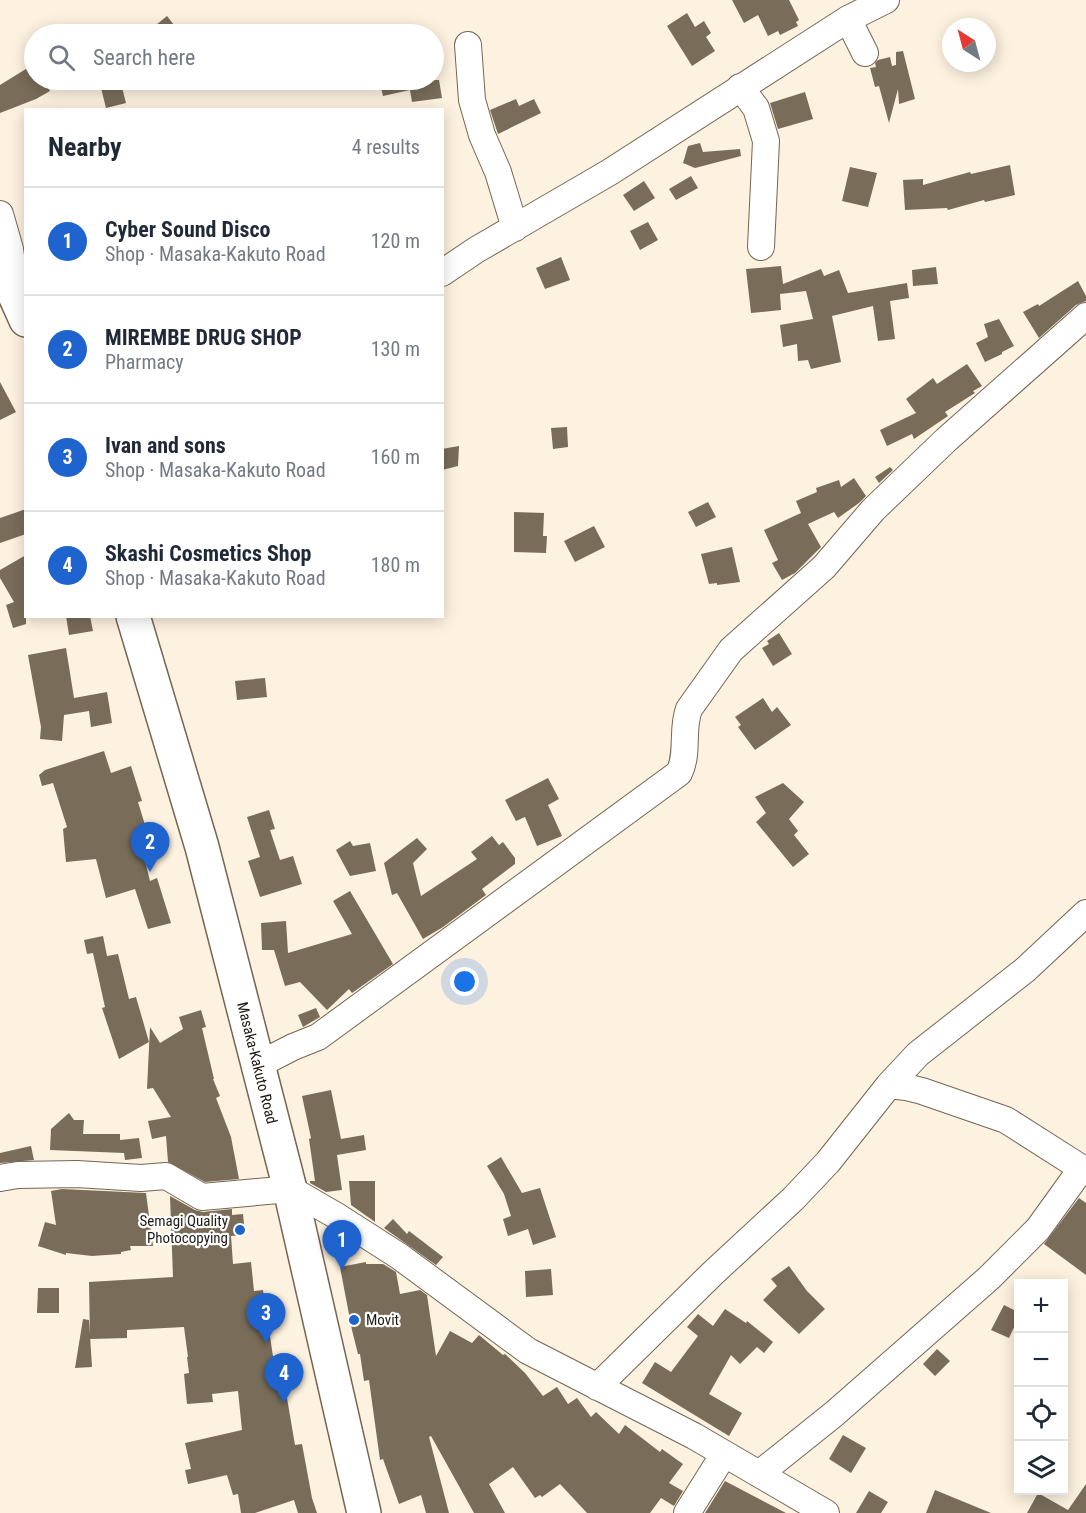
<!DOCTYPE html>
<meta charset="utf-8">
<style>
:root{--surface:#fff;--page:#f2f2f3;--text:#1f2937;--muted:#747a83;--line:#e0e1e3;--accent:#1e63ce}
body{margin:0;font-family:"Roboto Condensed",sans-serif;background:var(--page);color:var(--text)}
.controls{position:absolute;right:18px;bottom:18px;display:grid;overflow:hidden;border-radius:0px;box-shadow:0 3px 15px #0003}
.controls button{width:54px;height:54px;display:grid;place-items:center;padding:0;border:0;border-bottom:2px solid var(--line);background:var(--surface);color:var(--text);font:30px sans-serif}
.compass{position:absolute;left:942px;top:18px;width:54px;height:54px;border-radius:50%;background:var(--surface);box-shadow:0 3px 15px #0003;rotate:324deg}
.you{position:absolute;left:465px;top:982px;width:21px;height:21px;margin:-15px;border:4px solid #fff;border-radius:50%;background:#1a73e8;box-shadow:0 0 0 9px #1a73e833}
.badge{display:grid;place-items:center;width:39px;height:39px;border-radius:50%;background:var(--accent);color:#fff;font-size:20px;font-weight:700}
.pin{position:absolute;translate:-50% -50px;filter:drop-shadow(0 2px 3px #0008)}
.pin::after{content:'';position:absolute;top:32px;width:21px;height:18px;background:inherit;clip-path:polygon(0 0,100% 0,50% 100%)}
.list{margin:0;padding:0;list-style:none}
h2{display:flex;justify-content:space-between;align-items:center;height:78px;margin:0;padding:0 24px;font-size:26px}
h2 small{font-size:20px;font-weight:400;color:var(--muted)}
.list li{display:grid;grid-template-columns:39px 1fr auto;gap:18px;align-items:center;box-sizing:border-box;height:108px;padding:0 24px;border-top:2px solid var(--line)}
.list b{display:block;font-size:22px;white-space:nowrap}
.list p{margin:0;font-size:20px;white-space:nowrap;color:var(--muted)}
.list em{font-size:20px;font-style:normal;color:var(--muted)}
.icon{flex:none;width:33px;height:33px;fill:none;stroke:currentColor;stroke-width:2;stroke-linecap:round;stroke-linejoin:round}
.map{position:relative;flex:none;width:1086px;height:1513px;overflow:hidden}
.search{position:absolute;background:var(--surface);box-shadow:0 3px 15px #0003;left:24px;top:24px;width:420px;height:66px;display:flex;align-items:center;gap:15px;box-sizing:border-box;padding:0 21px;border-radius:33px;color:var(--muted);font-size:22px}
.panel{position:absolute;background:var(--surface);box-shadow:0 3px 15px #0003;left:24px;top:108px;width:420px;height:510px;border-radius:0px}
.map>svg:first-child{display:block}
.building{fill:#796c59}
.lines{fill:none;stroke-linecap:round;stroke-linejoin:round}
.minor-casing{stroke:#736653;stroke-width:28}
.highway-casing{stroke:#736653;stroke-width:36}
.minor{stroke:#fff;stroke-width:26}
.highway{stroke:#fff;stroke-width:33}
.poi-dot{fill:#1e63ce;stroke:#fff;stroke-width:2}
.labels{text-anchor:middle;stroke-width:4.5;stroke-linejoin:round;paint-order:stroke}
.street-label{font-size:15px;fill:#1f1a13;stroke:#fff}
.poi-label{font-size:15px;fill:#1f1a13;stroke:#fff;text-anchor:end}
</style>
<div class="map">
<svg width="1086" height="1513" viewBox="0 0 1086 1513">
<rect width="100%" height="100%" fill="#fdf1df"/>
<!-- building -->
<path class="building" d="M732,0h57l10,20 -3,2 2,4 -18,9 -2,-4 -10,5 -10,-21 -14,8z
M687,13l8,14 9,-6 7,12 -5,4 9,14 -23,15 -25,-40z
M167,16l14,18h-17l-8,-9z
M903,51l12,48 -16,5 -1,-15 -9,34 -10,-37 -4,1 -5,-19 6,-1 -1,-4 3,-3 12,-3 2,9 4,-1v-13z
M34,64v16h9l7,11 -14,8 -36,14v-28z
M99,80h21l6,23 -20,5z
M379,80h60l3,18 -30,4 -2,-12 -27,6z
M805,92l8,27 -35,10 -8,-26z
M516,99l3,7 15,-7 7,14 -43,21 -8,-24z
M700,143l3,9 37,-3 1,7 -46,12 -12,-5 5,-17z
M1010,165l5,30 -30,7 -1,-2 -36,10 -1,-2 -42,2 -2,-30 20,-1v6l47,-13 1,2z
M850,167l27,6 -9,34 -26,-6z
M691,176l7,12 -22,12 -7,-11z
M644,181l11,17 -21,13 -11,-16z
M648,222l10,18 -18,10 -10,-19z
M561,257l9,23 -25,9 -9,-21z
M781,266l2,18 38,-15 3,7 15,-6 9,23 59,-10 2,15 -19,3 5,38 -17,2 -5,-35 -41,10 9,46 -30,7 -3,-9 -10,1 -1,-17 -14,3 -3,-22 33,-6 -7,-28 -26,3 1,16 -30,3 -5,-44z
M936,267l2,17 -25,2 -1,-16z
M1078,281l8,15v5l-10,4 -37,33 -16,-26 15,-8 1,2z
M999,319l15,27 -12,6v2l-17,8 -9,-19 12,-6 -4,-13z
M967,364l15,22 -9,5 2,2 -30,19 3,4 -34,23 -2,-5 -25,12 -7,-16 36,-17 -10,-14 27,-21 4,6z
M0,382l16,30 -16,8z
M567,427l1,20 -15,2 -2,-21z
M459,446l-1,20 -16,4v-21z
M890,467l3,3 -14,13 -4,-6z
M854,478l12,18 -7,7 -21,15 -4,-6 -26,12 13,23 -26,26 -13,7 -10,-17 6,-3 -14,-30 37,-17 -5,-12 21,-9 -1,-4 23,-8 2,7z
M708,502l8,15 -20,10 -8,-15z
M26,509v25l-26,9v-25z
M514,512l30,1 -1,23h4l-1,17 -32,-1z
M594,526l11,21 -30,15 -11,-21z
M732,547l8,35 -23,3v-2l-8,1 -8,-30z
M26,555v69l-13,4 -7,-23 8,-3 -14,-24v-8z
M66,616h24l3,15 -24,4z
M779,633l13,21 -19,12 -11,-18 7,-4 -2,-3z
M66,648l8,50 33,-6 5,31 -21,4 -2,-16 -25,4 -2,26 -22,-2 1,-12 -13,-72z
M265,678l2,19 -30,3 -2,-19z
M763,698l9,14 5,-5 14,18 -36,25 -17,-23 3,-2 -6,-8z
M104,751l7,22 20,-7 11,35 -4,1 11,36 -9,3 10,40 7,-3 14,45 -23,6 -13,-40 -29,9 -10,-39 -30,3 -3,-33 4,-2 -14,-44 -11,3 -3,-11 6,-5z
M548,778l11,21 -11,6 14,31 -25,10 -12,-29 -9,4 -11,-21z
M783,783l21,19 -15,17 9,12 -4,4 15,19 -16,13 -37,-45 10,-9 -11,-16z
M269,810l6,19 -5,1 10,30 13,-4 9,28 -42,13 -12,-36 12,-4 -13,-40z
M492,836l7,9 4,-3 12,16v6l-33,25 4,6 -43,32 -20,12 -26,-46 -5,2 -8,-32 33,-25 10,11 -14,14 8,33 56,-37 -6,-7z
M350,841l3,5 17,-3 6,28 -26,5 -14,-26z
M350,891l43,73 -41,29 -3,-4 -22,21 -27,-28 -15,4 -11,-36h-12l-1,-27 25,-2 2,32 64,-19 -19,-33z
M103,936l4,20 11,-2 11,45 7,-2 13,45 -30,17 -17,-51 3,-1 -12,-54 -6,1 -3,-14z
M316,1008l4,9 -17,10 -5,-12z
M201,1010l5,17 -4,1 12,51h-1l7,17 -4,2 15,39 8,42 -34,3 -37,-20 -2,-26 -14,3 -4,-18 23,-4 -18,-29 -6,1 3,-62 10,16 23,-14 -4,-12z
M331,1090l10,49 23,-4 2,15 -29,5 5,35 -16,2 -16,-9v-2h5l-6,-42 2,-1 -9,-42z
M69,1113l5,7h10l-1,14h37v6l19,-2 3,20 -17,2 -1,-7 -74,-3 1,-21z
M31,1146l3,14 -34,3v-10z
M501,1157l21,36 18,-5 16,49 -23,8 -5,-16 -20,7 -5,-17 8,-3 -7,-22 -17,-28z
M349,1181h26v41l-24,-17z
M62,1189l84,4 7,53h-23l1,4 -10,2v2l-29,2 -26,-3v2l-28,-9 7,-24 11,3 -5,-34z
M170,1196l25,14 8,2 29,-3v6l11,-1 2,21 -14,1 2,28 18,-2 3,29 9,-1 11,73 3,-1 7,37 3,-1 8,47 7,-1 10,54 5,15h-19l-4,-13 -39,13h-14l-3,-19 -5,1 -6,-20 -39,9 -3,-14 6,-1 -6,-26 57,-13 -4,-39 -26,3 1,8 -26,2 -3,-30 5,-1 -2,-16h1l-4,-30 -57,3v8l-37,1 -1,-57 84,-5z
M1079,1198l7,5v72l-42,-31z
M393,1219l14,15 2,-3 34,26 -7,8 -52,-37z
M366,1262v2h17l13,8 4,22 20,-4 7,5 9,61 14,-25 22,12 7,-8 24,20 2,-1 20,19 18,23 14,-9 11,17 9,-6 14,19 5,-5 23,22 6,-9 35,27 2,-3 21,15 -14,19 14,8 -9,15 -13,-8 -11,15h-63l-27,-29 -18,13 -2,-2 -5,3 -22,-31 -24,17 16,29h-31l-43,-77 -2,1 20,76h-23l-5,-18 -22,9 -16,-45 -3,1 -11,-80 -5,1 -4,-27h-2l-6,-24 -12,-63z
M789,1266l18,25 18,18 -26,25 -36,-34 14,-14 -6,-7z
M551,1269l2,26 -27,2 -1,-26z
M38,1288h21v25h-22z
M1004,1305l14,7v7l-9,19 -18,-8z
M725,1309l21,14 1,-2 26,21 -9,11 -7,-6 -17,17 -9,-9 -22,39 33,19 -13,23 -87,-53 13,-21 16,10 27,-36 -11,-9 11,-13 15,12z
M83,1319l6,1 3,47 -17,1z
M937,1349l13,12 -15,15 -12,-12z
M843,1435l23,13 -15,25 -22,-14z
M725,1481l61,32h-81z
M1086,1484v29h-59l11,-20 30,17z
M935,1490l56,23h-65z
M869,1491l19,11 -7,11h-25z"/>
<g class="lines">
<!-- minor casing -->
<g class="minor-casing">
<path id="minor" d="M848,19l17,34
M468,45l4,55 10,35 16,37 17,56
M740,87l16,21 10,33 -5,106
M0,214l10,35 5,35
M442,273l34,-23 134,-78 238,-153 38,-19
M258,1065l35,-18 25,-10 361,-264c10,-20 2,-43 10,-64l42,-59 93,-83 49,-57 73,-70 140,-124
M889,1085l17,2 16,4 84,29 80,51
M0,1178l18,-3 59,-1 64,4 25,-2 36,21 88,-8 45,26 64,41 129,95 166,85 132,77
M597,1387l116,-114 80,-74 35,-37 61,-77 29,-31 107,-84 61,-57
M759,1474l75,-60 155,-136 49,-49 44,-61
M687,1513l37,-59"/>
</g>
<!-- highway casing -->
<g class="highway-casing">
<path id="highway" d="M0,262l26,58
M133,616l69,231 88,342 74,324"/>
</g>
<!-- minor -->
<use href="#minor" class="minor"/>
<!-- highway -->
<use href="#highway" class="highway"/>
</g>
<!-- markers -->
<g class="poi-dot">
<circle cx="240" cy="1230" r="6"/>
<circle cx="354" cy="1320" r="6"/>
</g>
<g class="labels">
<!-- street labels -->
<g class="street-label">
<text transform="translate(257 1063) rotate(76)" y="5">Masaka-Kakuto Road</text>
</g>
<!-- poi labels -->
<g class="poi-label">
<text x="228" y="1226">Semagi Quality<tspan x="228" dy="17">Photocopying</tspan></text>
<text x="366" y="1325" text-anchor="start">Movit</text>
</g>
</g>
</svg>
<div class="controls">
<button>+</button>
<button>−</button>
<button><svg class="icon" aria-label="locate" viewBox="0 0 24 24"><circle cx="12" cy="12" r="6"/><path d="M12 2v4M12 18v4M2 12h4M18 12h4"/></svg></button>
<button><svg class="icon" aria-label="layers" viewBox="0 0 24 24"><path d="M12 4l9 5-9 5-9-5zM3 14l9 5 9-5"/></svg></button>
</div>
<svg class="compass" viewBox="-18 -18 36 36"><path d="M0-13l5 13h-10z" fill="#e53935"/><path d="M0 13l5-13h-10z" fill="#747a83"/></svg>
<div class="you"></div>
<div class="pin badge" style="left:342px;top:1270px">1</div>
<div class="pin badge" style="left:150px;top:872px">2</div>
<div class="pin badge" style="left:266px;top:1343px">3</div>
<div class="pin badge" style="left:284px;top:1403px">4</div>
<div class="search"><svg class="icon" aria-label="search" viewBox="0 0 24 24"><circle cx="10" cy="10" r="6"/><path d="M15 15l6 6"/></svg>Search here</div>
<section class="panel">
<h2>Nearby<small>4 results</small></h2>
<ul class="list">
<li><span class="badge">1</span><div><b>Cyber Sound Disco</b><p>Shop · Masaka-Kakuto Road</p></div><em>120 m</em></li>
<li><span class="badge">2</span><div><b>MIREMBE DRUG SHOP</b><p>Pharmacy</p></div><em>130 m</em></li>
<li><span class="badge">3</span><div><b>Ivan and sons</b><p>Shop · Masaka-Kakuto Road</p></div><em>160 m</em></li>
<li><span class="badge">4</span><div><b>Skashi Cosmetics Shop</b><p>Shop · Masaka-Kakuto Road</p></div><em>180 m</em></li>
</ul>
</section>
</div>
